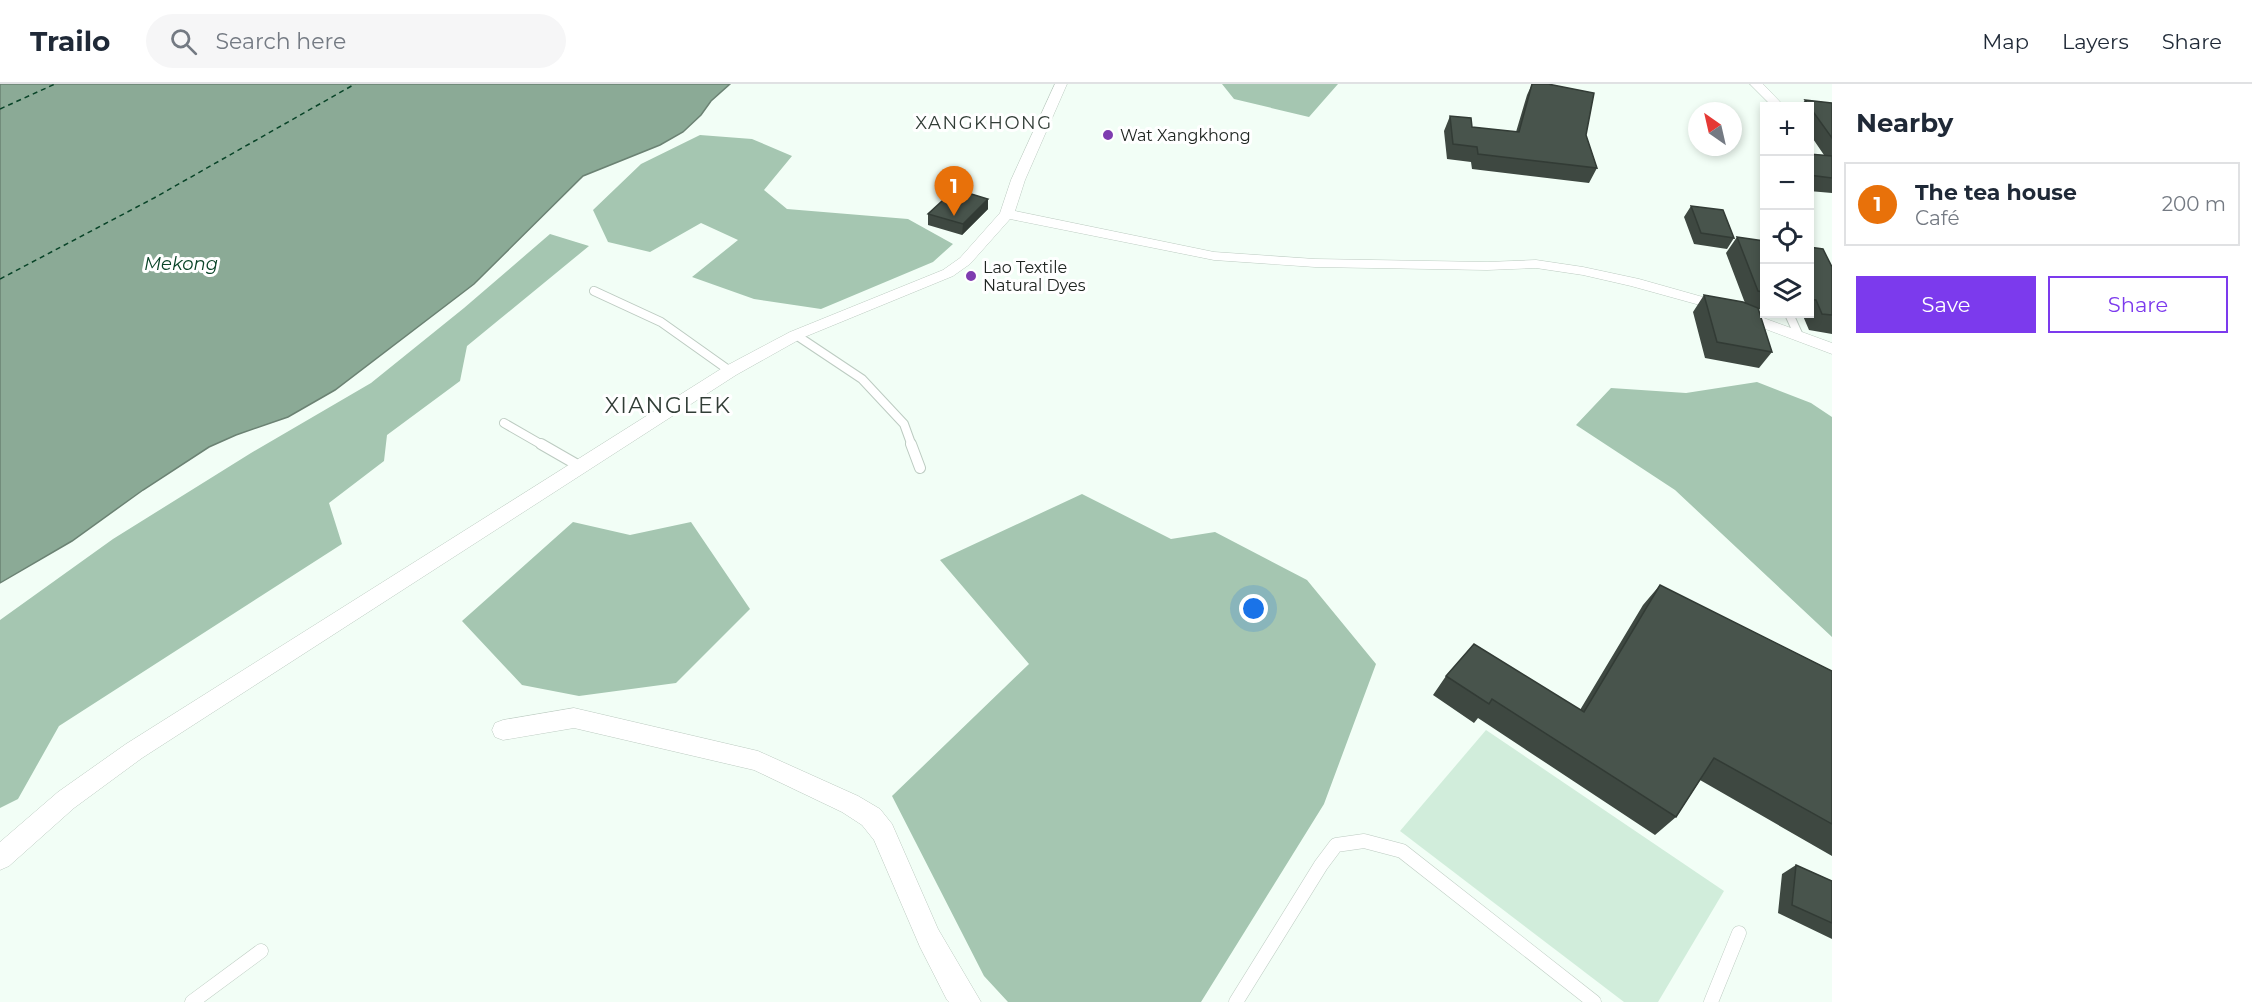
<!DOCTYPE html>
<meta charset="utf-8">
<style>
:root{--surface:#fff;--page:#f6f6f7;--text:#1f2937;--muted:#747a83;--line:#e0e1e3;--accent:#7c3aed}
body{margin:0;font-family:Montserrat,sans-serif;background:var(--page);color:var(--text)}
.controls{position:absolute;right:18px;top:18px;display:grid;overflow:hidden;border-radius:0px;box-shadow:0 3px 9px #0003}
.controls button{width:54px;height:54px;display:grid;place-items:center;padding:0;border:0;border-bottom:2px solid var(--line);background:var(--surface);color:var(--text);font:30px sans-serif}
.compass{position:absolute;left:1688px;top:18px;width:54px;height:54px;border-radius:50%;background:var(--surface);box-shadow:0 3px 9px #0003;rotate:326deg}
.you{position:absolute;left:1254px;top:525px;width:21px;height:21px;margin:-15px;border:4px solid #fff;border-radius:50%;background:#1a73e8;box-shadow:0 0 0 9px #1a73e833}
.badge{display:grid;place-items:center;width:39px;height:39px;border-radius:50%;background:var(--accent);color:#fff;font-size:20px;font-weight:700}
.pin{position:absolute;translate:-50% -50px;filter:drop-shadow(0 2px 3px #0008)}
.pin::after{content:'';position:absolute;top:32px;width:21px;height:18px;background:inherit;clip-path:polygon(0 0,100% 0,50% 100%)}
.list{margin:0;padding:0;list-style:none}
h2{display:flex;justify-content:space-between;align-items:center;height:78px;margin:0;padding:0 24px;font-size:26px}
h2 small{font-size:20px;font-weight:400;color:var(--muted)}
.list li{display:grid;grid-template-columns:39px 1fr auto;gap:18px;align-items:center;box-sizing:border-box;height:84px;margin:0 12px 12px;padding:0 12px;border:2px solid var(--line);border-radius:0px}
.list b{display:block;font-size:22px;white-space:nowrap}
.list p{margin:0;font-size:20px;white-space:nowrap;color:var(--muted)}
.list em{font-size:20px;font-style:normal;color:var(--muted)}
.actions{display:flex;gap:12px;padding:18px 24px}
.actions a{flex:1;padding:14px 0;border:2px solid var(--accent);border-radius:0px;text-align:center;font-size:21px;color:var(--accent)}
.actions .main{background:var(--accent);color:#fff}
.icon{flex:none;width:33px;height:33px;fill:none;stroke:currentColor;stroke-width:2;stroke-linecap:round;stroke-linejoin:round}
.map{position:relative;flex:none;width:1832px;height:918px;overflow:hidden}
header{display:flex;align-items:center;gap:36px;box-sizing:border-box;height:84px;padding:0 30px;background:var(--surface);border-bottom:2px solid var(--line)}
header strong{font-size:28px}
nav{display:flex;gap:33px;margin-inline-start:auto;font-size:21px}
.search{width:420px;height:54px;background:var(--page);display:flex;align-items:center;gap:15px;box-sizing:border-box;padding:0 21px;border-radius:33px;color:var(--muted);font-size:22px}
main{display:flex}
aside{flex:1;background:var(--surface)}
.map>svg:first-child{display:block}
.green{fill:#d1eddb}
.forest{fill:#a5c6b1}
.water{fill:#8baa96;stroke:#6b8273;stroke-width:1.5}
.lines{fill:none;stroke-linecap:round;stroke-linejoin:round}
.ferry{stroke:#094428;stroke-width:1.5;stroke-dasharray:5 4;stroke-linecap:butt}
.lane-far2-casing{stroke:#bccbc1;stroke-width:10}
.lane-far1-casing{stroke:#bccbc1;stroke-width:12}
.lane-casing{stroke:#bccbc1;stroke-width:15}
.street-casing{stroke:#bccbc1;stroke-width:1}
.lane-far2{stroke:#fff;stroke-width:8}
.lane-far1{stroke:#fff;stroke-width:10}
.lane{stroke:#fff;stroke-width:14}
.street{fill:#fff;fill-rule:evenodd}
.wall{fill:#3e4841}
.shaded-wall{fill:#323b35}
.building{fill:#48544c;stroke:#323b35;stroke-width:1.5}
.poi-dot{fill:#7e3cb0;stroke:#fff;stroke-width:2}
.labels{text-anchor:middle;stroke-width:6;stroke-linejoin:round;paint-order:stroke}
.far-poi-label{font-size:16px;fill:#202622;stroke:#fff;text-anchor:start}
.far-neighbourhood-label{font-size:18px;letter-spacing:1.5px;fill:#313d36;stroke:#fff}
.far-water-label{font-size:18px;font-style:italic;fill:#094428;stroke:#fff}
.quarter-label{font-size:22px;letter-spacing:1.5px;fill:#313d36;stroke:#fff}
</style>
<header>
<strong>Trailo</strong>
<div class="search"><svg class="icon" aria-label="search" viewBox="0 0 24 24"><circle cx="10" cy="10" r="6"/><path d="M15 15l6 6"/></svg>Search here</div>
<nav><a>Map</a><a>Layers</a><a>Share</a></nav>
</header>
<main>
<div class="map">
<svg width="1832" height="918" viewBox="0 0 1832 918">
<rect width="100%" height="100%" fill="#f2fef6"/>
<!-- green -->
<path class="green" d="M1486,646l238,161 -66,111h-34l-224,-171z"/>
<!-- forest -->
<path class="forest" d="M1222,0h116l-29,33 -75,-18z
M700,51l52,4 40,17 -28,34 23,19 121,10 45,25 -20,18 -112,47 -67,-10 -62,-22 46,-37 -37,-17 -51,29 -42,-10 -15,-32 48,-46z
M550,150l39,12 -122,100 -7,35 -73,54 -3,26 -55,42 13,41 -283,182 -41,73 -18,9v-188l113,-81 138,-86 120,-70 93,-75z
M1757,298l54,21 21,14v220l-157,-147 -99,-65 35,-37 75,5z
M1082,410l89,45 44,-7 92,48 69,84 -52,140 -123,198h-193l-24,-26 -92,-180 137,-132 -89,-104z
M573,438l57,13 61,-13 59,87 -74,74 -97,13 -57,-11 -60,-64z"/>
<!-- water -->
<path class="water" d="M0,0h730l-19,17 -10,14 -18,17 -23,13 -77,31 -109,108 -139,106 -47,27 -52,18 -27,12 -66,43 -71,51 -72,42z"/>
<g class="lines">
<!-- ferry -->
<path class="ferry" d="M0,25l55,-25
M0,195l154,-81 201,-114"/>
<!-- lane-far2 casing -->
<g class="lane-far2-casing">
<path id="lane-far2" d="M594,207l67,31 69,49
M1789,230l10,22
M796,251l66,44 42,45 8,22
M504,339l40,23"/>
</g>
<!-- lane-far1 casing -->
<g class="lane-far1-casing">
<path id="lane-far1" d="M541,360l40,23
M911,360l9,24"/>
</g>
<!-- lane casing -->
<g class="lane-casing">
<path id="lane" d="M192,918l69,-51
M1236,918l85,-137 15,-20 28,-4 38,10 192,151
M1711,918l28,-69"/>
</g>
<!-- street casing -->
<g class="street-casing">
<path id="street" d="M1055,0h12l-42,96 -10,31 199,41 101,7 172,3 49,-2 47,7 56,12 78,22 115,42v11l-125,-47 -76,-21 -48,-11 -47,-7 -49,2 -172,-3 -101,-7 -204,-41 -40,45 -17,12 -151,62 -66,37 -594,383 -68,50 -65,58 -9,4v-28l58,-50 68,-48 598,-377 66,-35 153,-62 17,-12 40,-45 11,-33z
M1750,0h13l21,22h-12z
M574,624l184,43 100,45 22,13 12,15 46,105 43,73h-32l-2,-2 -27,-53 -46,-107 -12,-15 -20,-13 -88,-42 -180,-42 -71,12 -8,-3 -3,-7 3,-7 8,-3z"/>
</g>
<!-- lane-far2 -->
<use href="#lane-far2" class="lane-far2"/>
<!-- lane-far1 -->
<use href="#lane-far1" class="lane-far1"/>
<!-- lane -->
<use href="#lane" class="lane"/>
<!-- street -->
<use href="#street" class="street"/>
</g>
<!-- wall -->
<path class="wall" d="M1532,0l54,51 11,33 -8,15 -117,-14 -1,-7 -24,-3 -3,-28 6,-15 22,11 44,5 11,-37z
M1805,16l27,3v90l-23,-2v-37l15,1 -15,-22v-27h-8z
M1691,122l43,32 -7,11 -33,-5 -10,-27z
M988,125l-26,26 -34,-10v-11z
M1737,153l27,4v69l-6,-1 14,43 -13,16 -54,-10 -12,-46 11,-17 41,8 -19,-50z
M1809,163l23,20v67l-23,-4 -6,-14 -6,-1 -2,-1h14z
M1660,501l172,86v185l-132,-76 -24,37 -21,18 -177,-117 -4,5 -41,-28 13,-19 134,34 63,-105z
M1796,781l36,16v58l-54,-26 4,-39z"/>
<!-- shaded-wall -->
<path class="shaded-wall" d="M988,115v10l-26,26 1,-11z"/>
<!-- building -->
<path class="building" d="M1532,0h16l46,9 -8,42 11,33 -119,-14 -1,-7 -24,-3 -3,-28 21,2 1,9 47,5z
M1805,16l27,3v35l-23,-32z
M1809,70l23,2v22l-23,-3z
M955,105l33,10 -25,25 -35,-10z
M1691,122l32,4 11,28 -33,-5z
M1737,153l27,4v51l-6,-1z
M1809,163l14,2 9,18v48l-10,-1 -6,-14 -7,-1z
M1704,211l39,7 15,6 14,44 -55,-10z
M1660,501l172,86v153l-118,-66 -38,59 -184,-118 -3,5 -43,-28 28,-32 110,68z
M1796,781l36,16v42l-40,-18z"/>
<!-- markers -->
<g class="poi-dot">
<circle cx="1108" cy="51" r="6"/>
<circle cx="971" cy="192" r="6"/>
</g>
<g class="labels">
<!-- far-poi labels -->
<g class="far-poi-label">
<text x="1120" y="57">Wat Xangkhong</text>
<text x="983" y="189">Lao Textile<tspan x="983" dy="18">Natural Dyes</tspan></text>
</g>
<!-- far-neighbourhood labels -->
<g class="far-neighbourhood-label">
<text x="984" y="45">XANGKHONG</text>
</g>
<!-- far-water labels -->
<g class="far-water-label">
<text x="181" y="186">Mekong</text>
</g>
<!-- quarter labels -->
<g class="quarter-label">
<text x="668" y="329">XIANGLEK</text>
</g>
</g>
</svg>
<div class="controls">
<button>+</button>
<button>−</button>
<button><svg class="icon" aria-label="locate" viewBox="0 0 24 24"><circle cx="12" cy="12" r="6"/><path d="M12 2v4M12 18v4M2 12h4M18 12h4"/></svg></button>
<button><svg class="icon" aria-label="layers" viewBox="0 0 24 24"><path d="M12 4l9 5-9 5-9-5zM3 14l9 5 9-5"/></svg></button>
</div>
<svg class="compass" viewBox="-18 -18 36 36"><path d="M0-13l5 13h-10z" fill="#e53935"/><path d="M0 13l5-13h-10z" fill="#747a83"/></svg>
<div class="you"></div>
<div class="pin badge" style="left:954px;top:132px;background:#e8710a">1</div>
</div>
<aside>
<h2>Nearby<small></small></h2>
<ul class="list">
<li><span class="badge" style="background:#e8710a">1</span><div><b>The tea house</b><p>Café</p></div><em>200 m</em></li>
</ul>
<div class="actions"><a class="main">Save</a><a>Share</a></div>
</aside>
</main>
